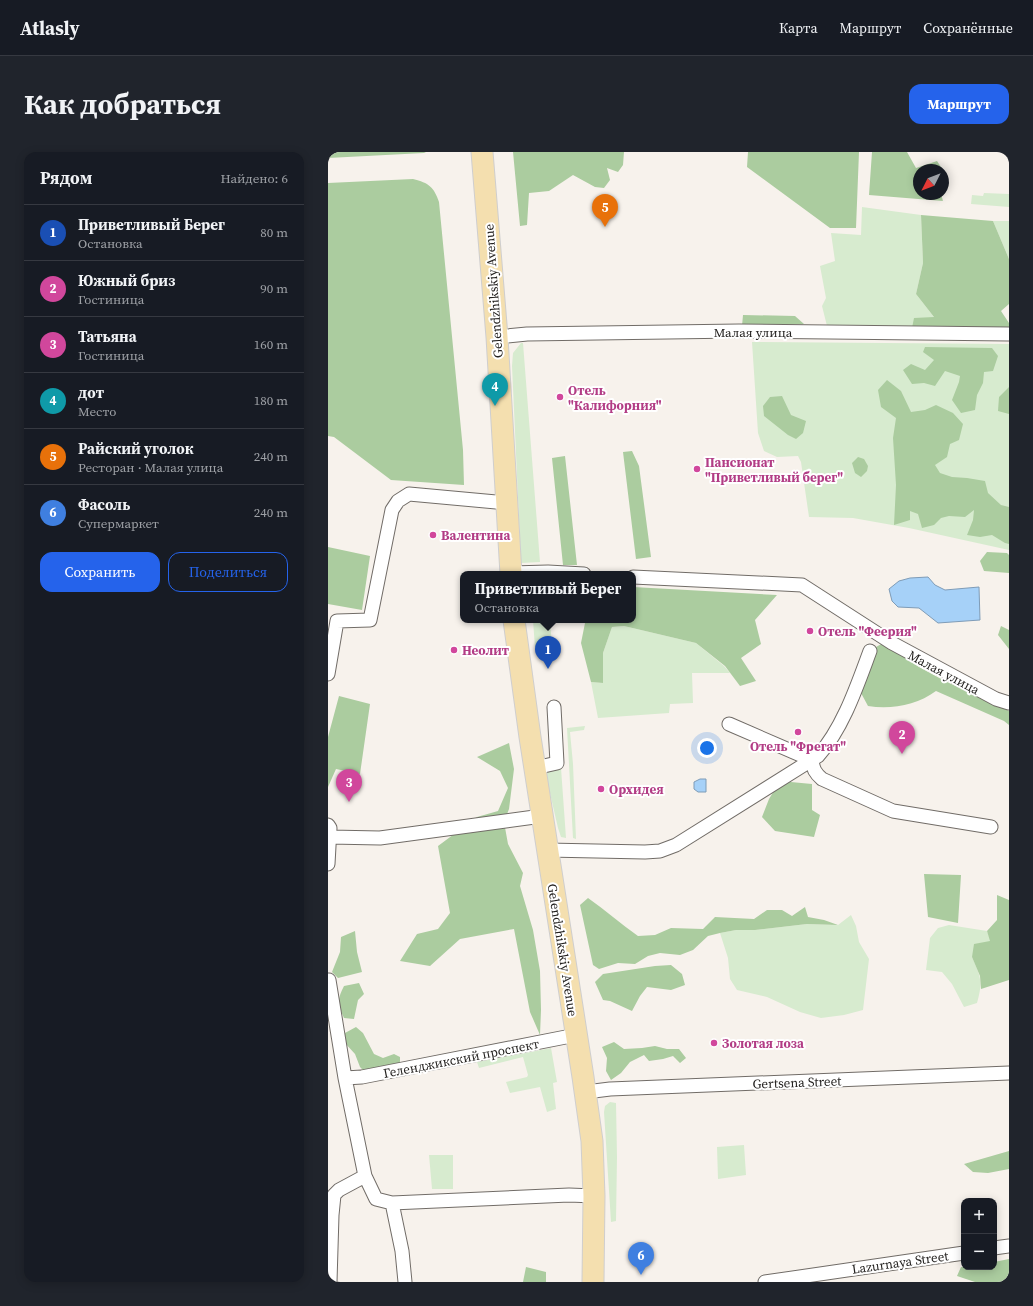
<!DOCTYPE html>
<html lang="ru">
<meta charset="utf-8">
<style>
:root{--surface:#171b24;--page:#20242c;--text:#f1f3f6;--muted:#9ea1a6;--line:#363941;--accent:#2563eb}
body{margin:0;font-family:"Source Serif 4",serif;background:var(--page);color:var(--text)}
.controls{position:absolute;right:12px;bottom:12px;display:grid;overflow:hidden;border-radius:8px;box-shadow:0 2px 10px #0003}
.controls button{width:36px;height:36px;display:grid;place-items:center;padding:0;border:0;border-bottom:1px solid var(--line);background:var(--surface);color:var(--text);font:20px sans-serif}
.compass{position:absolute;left:585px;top:12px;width:36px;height:36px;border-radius:50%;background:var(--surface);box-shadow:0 2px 10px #0003;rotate:228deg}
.you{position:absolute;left:379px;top:596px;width:14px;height:14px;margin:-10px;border:3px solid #fff;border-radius:50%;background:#1a73e8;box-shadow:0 0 0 6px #1a73e833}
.badge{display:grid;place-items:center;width:26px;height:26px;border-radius:50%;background:var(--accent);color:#fff;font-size:13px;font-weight:700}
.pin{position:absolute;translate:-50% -33px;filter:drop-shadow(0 1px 2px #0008)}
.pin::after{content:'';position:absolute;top:21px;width:14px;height:12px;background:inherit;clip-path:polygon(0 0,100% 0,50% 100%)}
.popup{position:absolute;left:132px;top:419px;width:176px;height:52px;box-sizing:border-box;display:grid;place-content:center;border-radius:8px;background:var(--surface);filter:drop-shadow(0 1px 3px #0005);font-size:13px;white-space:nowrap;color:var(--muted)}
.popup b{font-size:15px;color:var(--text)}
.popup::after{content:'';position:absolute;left:50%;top:100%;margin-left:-8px;border:8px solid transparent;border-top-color:var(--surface)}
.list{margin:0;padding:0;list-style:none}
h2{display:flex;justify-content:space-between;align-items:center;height:52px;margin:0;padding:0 16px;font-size:17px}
h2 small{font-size:13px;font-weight:400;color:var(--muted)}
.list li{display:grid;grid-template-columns:26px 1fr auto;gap:12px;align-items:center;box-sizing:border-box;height:56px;padding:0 16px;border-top:1px solid var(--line)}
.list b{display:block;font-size:15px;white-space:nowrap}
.list p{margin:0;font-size:13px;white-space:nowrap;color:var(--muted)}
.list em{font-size:13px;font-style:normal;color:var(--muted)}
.actions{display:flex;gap:8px;padding:12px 16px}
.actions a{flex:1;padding:9px 0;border:1px solid var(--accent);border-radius:12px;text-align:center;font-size:14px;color:var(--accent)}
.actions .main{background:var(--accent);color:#fff}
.map{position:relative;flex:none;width:681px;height:1130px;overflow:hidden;border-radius:12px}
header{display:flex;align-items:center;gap:24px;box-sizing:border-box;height:56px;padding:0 20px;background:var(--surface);border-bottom:1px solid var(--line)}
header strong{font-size:19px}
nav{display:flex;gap:22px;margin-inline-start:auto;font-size:14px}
.intro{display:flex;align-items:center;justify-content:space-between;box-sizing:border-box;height:96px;padding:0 24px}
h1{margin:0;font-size:28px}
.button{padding:10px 18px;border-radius:12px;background:var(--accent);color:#fff;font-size:14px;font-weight:700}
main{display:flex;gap:24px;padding:0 24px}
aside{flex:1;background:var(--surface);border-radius:12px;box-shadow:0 2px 10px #0003}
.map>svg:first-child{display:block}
.green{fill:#d7ebcf}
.forest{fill:#abcc9f}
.water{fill:#a6d1f8;stroke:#7f9cb7}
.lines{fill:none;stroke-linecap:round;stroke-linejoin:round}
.street-casing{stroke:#716c67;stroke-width:15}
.primary-casing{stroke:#cfcece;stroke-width:23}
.street{stroke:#fff;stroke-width:13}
.primary{stroke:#f4dfaf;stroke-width:21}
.hotel-dot{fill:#d1479c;stroke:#fff;stroke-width:1.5}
.labels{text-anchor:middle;stroke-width:4;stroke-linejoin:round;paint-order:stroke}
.street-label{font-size:13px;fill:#242220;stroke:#fff}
.hotel-label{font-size:13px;font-weight:bold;fill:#b23c85;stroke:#fff;text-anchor:start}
</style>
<header>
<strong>Atlasly</strong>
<nav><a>Карта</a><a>Маршрут</a><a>Сохранённые</a></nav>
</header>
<div class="intro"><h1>Как добраться</h1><a class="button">Маршрут</a></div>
<main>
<aside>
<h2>Рядом<small>Найдено: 6</small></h2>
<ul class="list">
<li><span class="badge" style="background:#1a4fb4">1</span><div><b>Приветливый Берег</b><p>Остановка</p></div><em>80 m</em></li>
<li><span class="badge" style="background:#d1479c">2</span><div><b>Южный бриз</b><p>Гостиница</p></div><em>90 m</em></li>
<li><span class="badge" style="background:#d1479c">3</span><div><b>Татьяна</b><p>Гостиница</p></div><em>160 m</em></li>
<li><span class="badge" style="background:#0f9aa8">4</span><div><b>дот</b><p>Место</p></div><em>180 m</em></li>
<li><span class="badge" style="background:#e8710a">5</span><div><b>Райский уголок</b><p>Ресторан · Малая улица</p></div><em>240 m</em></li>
<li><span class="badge" style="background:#3f7fe0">6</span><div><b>Фасоль</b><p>Супермаркет</p></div><em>240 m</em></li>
</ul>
<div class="actions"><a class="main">Сохранить</a><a>Поделиться</a></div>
</aside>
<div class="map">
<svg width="681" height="1130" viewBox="0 0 681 1130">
<rect width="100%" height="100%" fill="#f7f2ec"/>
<!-- green -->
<path class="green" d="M656,41l25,1v13l-38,-3 1,-9 11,1z
M534,55l59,8 2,48 -7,31 18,23 -22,11 -85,-2 -5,-20 4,-8 -6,-32 15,-5 -4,-28 30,2z
M665,69h16v38z
M424,190l257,2v206l-100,-22 -56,-10 -44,-1 -8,-55 -3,-6 -21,1 -13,-6 -6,-18z
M193,191h2l17,219 -19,1 -9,-197 1,-13z
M205,468h17l2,27 -17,1z
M296,474l72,17 28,23 6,7h-38l1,30 -23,1 -1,9 -71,5 -7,-36 12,1v-30l9,-26z
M257,574l-1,4 -14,2 3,32 3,75 -3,-1 -6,-110z
M233,616l5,70 -5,-1 -3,-9 -12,-52 2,-5z
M523,763l5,11 3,16 10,17 -6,51 -19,5 -23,3 -21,-6 -33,-15 -30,-7 -7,-11 -2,-21 -8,-25 16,-3h19l52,-6 31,1z
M621,773l38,6 4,10 -19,16c9,20 11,25 5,46l-13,4 -12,-23 -10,-12 -16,-2 4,-32 8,-10z
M223,896l6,34 -4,1 3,26 -9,3 -7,-25 -30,6 -4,-11 21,-5 1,-2 -5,-18 -44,11 -2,-6z
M282,950l6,1 1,54 -1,64 -5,1 -7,-110 1,-6z
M416,993l2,30 -28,4 -1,-32z
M101,1003h24v34h-21z"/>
<!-- forest -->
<path class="forest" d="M0,0h98l-2,1 -96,5z
M185,0h111l-1,13 -5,7 -11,-4 3,12 -6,8 -9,-1 -22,-12 -24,16 -20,2 -2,32 -7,1z
M420,0h111l-3,76h-26l-83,-61z
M544,0h35l9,16 21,-7 6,9h-24v24h22l2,7 -74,-6z
M85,27c16,4 21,8 26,23l24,248 1,35 -73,-5 -57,-43 -6,-1v-253z
M593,63l72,6 16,38v45l-8,7 8,12v5h-97l2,-10 20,-1 -18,-23 7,-31z
M415,163l52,1 9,8 -62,2z
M597,195l67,1 6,8 -5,15 -9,1 -1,11 -6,12 -2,15 -14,3 -9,-13 7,-18 1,-6 -15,-5 -10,15 -11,-3 -12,1 -9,-14 8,-6 14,6 9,-10 -11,-8z
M559,228l14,11 10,21 14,-2 11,-5 17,8 10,11 -4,16 -9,4 -3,13 -12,8 5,8 12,4 15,1 18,3 3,12 13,12 8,2v37l-4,-1 -13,-8 -12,2 -13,-2 6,-15 1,-10 -9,7 -16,-1 -8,2 -7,7 -12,3 -4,-14 -8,-3v9l-16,5 2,-40 -3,-47 3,-20 -15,-11 -3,-17z
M681,235v27l-11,-3 1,-14z
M454,244l9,19 15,6 -3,12 -7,6 -8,-4 -24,-19 -1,-10 7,-9z
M304,299l7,15 12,91 -15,2 -13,-107z
M237,304l12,109h-14l-11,-107z
M530,305l6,2 4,7 -1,5 -6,6 -6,-4 -3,-10z
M0,395l42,9 -8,54 -34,-6z
M659,400l20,1 2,2v18l-25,-2 -4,-10z
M305,435l144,8 -22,25 6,24 -20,14 15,23 -16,5 -15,-20 -29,-23 -72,-17 -12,1 -9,26v30l-12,-1 -10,-39 4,-20 -3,-3h51z
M673,474l8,4v19l-11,-14z
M555,491l36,24 24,13 66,31v14l-5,-4 -68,-30c-19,14 -45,19 -68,15l-7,-13 11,-36 4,-10z
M11,544l31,8 -10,70 -24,-5 -8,18v-50z
M181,591l5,26 -5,40 -5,13 4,22 15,29 -3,13 13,44 7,41 1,39 -1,25 -10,-23 -16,-83 -54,10 -30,27 -30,-5 17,-27 21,-5 12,-16 -12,-67 39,-29 21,-6 10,-23 -8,-17 -23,-14z
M452,629l32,3v26l8,5 -6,22 -39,-6 -13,-14 7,-18z
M596,722l37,1 -3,48 -30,-6z
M669,743l12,5v80l-28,9 -1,-13 -8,-19 2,-13 16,-3 -3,-10 10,-11z
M260,746c17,12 33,26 50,38l17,-1 16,-7 32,1 12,-12 39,2 13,-9h15l10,6 13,-9 3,10 16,3 14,5 -31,-1 -52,6h-19l-16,3 -12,3 -15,14 -13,5 -20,-2 -12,3 -13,8 -17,-1 -19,6 -6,-4 -13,-60z
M27,779l2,21 5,20 -24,6 -6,-6 8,-20 1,-15z
M343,813l11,9 3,11 -14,5 -24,-3 -7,9 -8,15 -22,-10 -7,-1 -8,-18 8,-8 52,-8z
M31,831l5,11 -6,6 -4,19 -10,-1c-6,-13 -7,-19 0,-32z
M28,875l7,6 11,21 9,4 11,-4 6,3v7l-34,9 -6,-6 -5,-13 -10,-11v-10z
M286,890l10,7 18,-1 13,-2 12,3h12l7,9 -6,5 -7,-7 -10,3 -14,2 -5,-6 -14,7 -9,11 -10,7 -5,-9 1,-13 -5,-11z
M681,999v18l-21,4 -15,-1 -9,-8z
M681,1107v23h-34l-18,-6 4,-9h33v-5z
M198,1115l20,5v10h-23z"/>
<!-- water -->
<path class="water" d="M600,425l7,8 10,5 34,-3 1,33 -42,3 -19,-15 -21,-1 -6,-6 -3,-12 10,-8 11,-3z
M372,627h6v13h-8l-4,-3v-7z"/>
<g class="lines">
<!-- street casing -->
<g class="street-casing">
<path id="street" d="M169,185l30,-3 212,-3 270,3
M183,421l37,-1 36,2
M305,425l169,8 90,58 104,56 13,4
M0,522l9,-53 33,-1 22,-110 6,-9 11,-7 98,9
M401,572l83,36c1,9 3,13 10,19l71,32 98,16
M207,616l22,-5 -3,-56
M0,673l2,3 -2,36
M2,685l50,1 162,-22
M219,698l98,2 15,-1 16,-6 142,-89c25,-28 39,-70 52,-105
M1,828l16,98 20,98 11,23 16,4 177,-8 25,1
M17,926l17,-1 214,-42
M258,940l24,-3 399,-16
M64,1051l10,48 3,31
M666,1096l15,-2
M2,1130l2,-67 2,-20 5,-5 26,-14
M437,1130l199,-29"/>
</g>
<!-- primary casing -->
<g class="primary-casing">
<path id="primary" d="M154,0l15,185 14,237
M186,468l16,117 53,340 9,64 2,55 -1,86"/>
</g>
<!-- street -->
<use href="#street" class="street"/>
<!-- primary -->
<use href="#primary" class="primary"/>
</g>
<!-- markers -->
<g class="hotel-dot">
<circle cx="232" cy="245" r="4"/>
<circle cx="369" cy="317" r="4"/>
<circle cx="105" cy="383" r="4"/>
<circle cx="482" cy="479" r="4"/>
<circle cx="126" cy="498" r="4"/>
<circle cx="470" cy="580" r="4"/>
<circle cx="273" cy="637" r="4"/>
<circle cx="386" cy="891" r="4"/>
</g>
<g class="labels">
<!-- street labels -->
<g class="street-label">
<text transform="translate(165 139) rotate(-94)" y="5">Gelendzhikskiy Avenue</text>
<text x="425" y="185">Малая улица</text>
<text transform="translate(616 520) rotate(28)" y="5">Малая улица</text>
<text transform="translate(235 798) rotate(81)" y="5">Gelendzhikskiy Avenue</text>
<text transform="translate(133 906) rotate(-11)" y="5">Геленджикский проспект</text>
<text transform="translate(469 930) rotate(-2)" y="5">Gertsena Street</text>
<text transform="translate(572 1110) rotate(-8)" y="5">Lazurnaya Street</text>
</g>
<!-- hotel labels -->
<g class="hotel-label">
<text x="240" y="243">Отель<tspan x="240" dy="15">"Калифорния"</tspan></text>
<text x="377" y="315">Пансионат<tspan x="377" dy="15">"Приветливый берег"</tspan></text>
<text x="113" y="388">Валентина</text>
<text x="490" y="484">Отель "Феерия"</text>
<text x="134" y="503">Неолит</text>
<text x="470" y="599" text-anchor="middle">Отель "Фрегат"</text>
<text x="281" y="642">Орхидея</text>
<text x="394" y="896">Золотая лоза</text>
</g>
</g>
</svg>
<div class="controls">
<button>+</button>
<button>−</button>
</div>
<svg class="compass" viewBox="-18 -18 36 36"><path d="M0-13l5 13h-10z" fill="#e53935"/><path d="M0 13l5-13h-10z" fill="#9ea1a6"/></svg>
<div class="you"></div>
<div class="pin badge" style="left:220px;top:517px;background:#1a4fb4">1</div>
<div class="popup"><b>Приветливый Берег</b>Остановка</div>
<div class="pin badge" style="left:574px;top:602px;background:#d1479c">2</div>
<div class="pin badge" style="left:21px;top:650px;background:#d1479c">3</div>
<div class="pin badge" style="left:167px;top:254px;background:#0f9aa8">4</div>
<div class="pin badge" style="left:277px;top:75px;background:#e8710a">5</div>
<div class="pin badge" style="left:313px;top:1123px;background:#3f7fe0">6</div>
</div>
</main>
